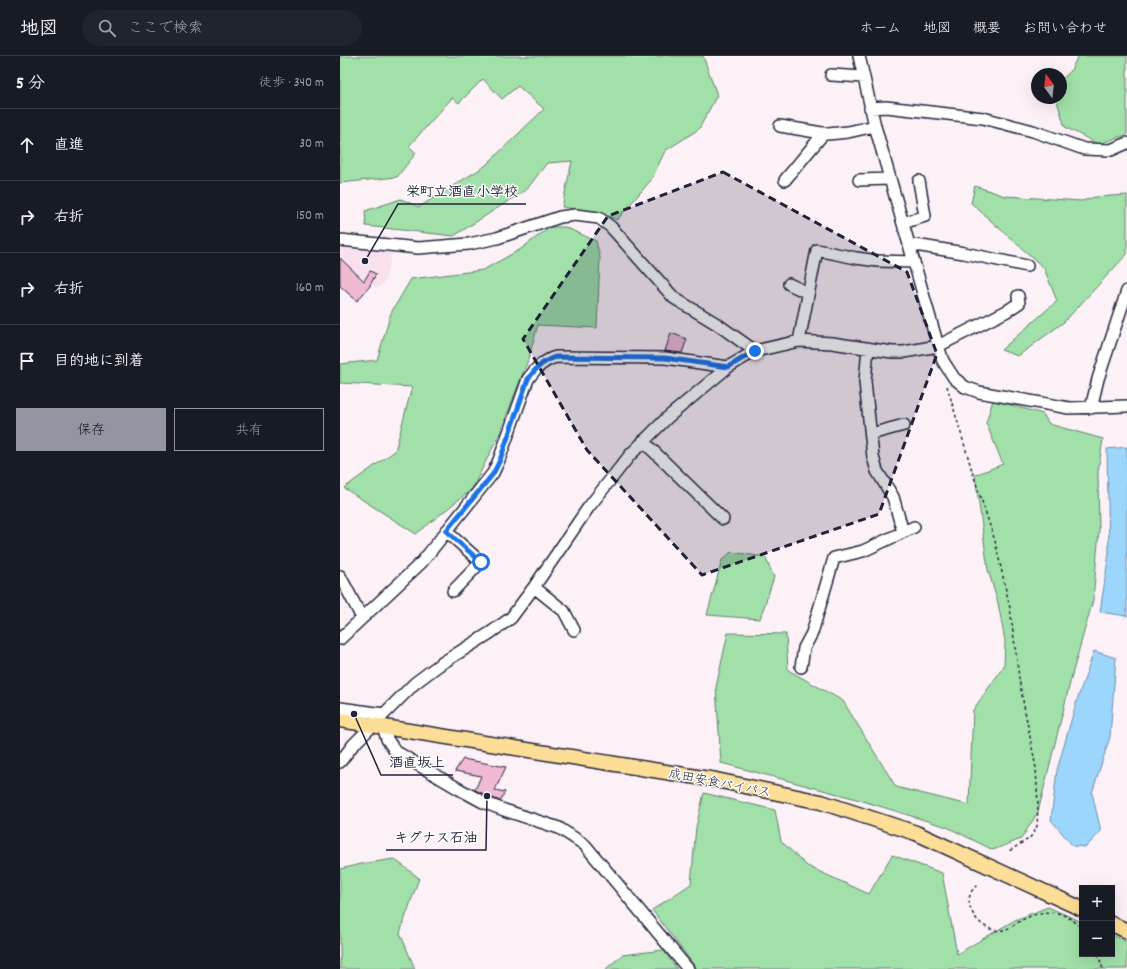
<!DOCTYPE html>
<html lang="ja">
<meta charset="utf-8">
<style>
:root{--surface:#171b24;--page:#20242c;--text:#f1f3f6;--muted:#9ea1a6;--line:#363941;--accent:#9495a2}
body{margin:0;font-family:Dekko,"Klee One",sans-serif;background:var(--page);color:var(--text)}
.controls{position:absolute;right:12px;bottom:12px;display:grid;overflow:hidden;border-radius:0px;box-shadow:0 4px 16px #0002}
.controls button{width:36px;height:36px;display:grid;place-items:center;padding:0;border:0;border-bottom:1px solid var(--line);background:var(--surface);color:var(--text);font:20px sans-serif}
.compass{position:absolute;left:691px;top:12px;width:36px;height:36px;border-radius:50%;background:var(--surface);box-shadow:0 4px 16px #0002;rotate:345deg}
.stop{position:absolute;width:12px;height:12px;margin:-9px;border:3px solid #1a73e8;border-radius:50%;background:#fff}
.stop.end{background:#1a73e8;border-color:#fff;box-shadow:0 1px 4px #0008}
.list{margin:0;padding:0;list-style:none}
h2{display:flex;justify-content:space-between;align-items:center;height:52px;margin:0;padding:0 16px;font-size:17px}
h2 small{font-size:13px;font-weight:400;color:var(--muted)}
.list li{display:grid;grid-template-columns:26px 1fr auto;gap:12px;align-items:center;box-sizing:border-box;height:72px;padding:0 16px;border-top:1px solid var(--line)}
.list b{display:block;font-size:15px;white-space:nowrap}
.list em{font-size:13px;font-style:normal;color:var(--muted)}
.actions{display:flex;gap:8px;padding:12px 16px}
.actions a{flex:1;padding:9px 0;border:1px solid var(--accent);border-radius:0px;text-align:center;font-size:14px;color:var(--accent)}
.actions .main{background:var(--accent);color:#111}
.icon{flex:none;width:22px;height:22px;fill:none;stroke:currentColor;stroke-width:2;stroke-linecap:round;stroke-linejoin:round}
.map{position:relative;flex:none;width:787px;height:913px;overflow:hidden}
header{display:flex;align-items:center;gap:24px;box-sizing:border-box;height:56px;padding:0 20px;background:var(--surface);border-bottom:1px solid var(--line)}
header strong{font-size:19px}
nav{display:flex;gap:22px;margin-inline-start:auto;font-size:14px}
.search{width:280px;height:36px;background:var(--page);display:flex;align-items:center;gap:10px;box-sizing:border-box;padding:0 14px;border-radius:22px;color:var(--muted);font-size:15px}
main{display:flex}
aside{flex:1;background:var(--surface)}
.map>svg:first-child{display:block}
.built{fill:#f8e0ec}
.green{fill:#a1e0a8;stroke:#628172}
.water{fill:#9dd6fd;stroke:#6c8eaf}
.building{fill:#f0bad3;stroke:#22223b}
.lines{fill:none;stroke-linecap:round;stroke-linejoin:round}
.minor-casing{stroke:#22223b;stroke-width:14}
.major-casing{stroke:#22223b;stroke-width:17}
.path{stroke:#22223b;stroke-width:1.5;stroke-dasharray:3 3;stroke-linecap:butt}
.minor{stroke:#fff;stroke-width:11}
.major{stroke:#fdde96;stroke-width:14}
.route{stroke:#1a73e8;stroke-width:5}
.marked{fill:#22223b;fill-opacity:0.2;stroke:#22223b;stroke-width:3;stroke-dasharray:8 5;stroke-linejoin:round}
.labels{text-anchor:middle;stroke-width:3;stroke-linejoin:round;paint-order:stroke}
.street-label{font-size:13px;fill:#22223b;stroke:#fff}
.leader{fill:none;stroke:#22223b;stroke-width:1.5}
.callout-dot{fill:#22223b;stroke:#fff;stroke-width:1.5}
.callout-label{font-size:14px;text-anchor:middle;font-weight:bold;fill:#22223b;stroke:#fff;stroke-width:3;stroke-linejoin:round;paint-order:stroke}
</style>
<header>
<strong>地図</strong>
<div class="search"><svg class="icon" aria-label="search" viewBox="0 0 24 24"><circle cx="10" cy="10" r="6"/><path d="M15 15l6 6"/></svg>ここで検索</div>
<nav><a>ホーム</a><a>地図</a><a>概要</a><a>お問い合わせ</a></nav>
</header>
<main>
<aside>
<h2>5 分<small>徒歩 · 340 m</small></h2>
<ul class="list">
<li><svg class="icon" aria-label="ahead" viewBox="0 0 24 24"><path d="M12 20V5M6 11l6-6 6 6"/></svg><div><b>直進</b></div><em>30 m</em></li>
<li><svg class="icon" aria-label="right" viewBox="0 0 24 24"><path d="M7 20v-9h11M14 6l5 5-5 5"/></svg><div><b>右折</b></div><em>150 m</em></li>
<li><svg class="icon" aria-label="right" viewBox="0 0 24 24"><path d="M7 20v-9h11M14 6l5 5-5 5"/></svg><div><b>右折</b></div><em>160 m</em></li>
<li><svg class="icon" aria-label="arrive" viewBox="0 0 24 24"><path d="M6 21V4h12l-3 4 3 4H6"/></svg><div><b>目的地に到着</b></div></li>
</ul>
<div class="actions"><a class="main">保存</a><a>共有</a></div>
</aside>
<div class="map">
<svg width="787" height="913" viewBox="0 0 787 913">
<rect width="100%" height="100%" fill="#fcf1f6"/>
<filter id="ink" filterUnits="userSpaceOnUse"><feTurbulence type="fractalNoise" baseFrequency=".025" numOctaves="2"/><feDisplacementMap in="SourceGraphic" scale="8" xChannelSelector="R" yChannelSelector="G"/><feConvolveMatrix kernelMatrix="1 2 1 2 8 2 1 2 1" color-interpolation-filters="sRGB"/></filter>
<g filter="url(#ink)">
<!-- built -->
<path class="built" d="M0,188l53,6 -8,31 -8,8 -22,-17 -15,16z"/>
<!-- green -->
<path class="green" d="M0,0h363l14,39 -18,34 -34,22 -14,29 -34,40 -16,-7 -39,-6 10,-46 -25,2 -20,26 -73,47 -88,-10 -1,-15 36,-12 18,8 66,-41 59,-57 -26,-23 -16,13 -19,-20 -24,24 -7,-5 -43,48 7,7 -19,24 -57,6z
M738,0h49v78l-1,1 -28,9 -33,-17 -9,-29h5v-18l9,-8z
M635,130l30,10 77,5 13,-4 32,-2v59l-63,68 -46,34 -17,-6 56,-49 -13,-33 -73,-65z
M210,171h15l31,14 4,16 -3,71 -59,-3 -10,35 -29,75 -27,54 -56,45 -72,-46 51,-37 17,-64 -72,-4v-19l37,-4 14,-47 20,-34 72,-9 38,-21z
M653,344l50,14 6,10 54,15 -5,33 1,59 -6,69 -20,71 -35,141 -17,27 -28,11 -46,-23 -94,-29 -132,-35 -5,-76 12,-54 58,1 2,36 55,31 53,86 73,18 4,-95 31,-44 1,-25 -7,-38 -10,-33 -13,-95 28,-11 -17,-41z
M391,496l34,5 9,20 -14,42 -53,-4 15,-55z
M364,737l71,17 6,31 26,25 62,28 23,-39 50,18 15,81 58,-34 33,-13 34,15v32h30v-19l15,7v27h-430l-45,-59 39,-26 5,-57z
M54,803l25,19 -19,55 15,36h-75v-100l21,-5z
M323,894l14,19h-71l16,-14z"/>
<!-- water -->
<path class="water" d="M787,391v169l-27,-4 9,-59 -2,-104z
M754,595l22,7 -6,79 -18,56 9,38 -15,16 -13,-1 -22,-26 6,-50 20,-70z"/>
<!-- building -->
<path class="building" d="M0,202l24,23 6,-10 6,3 -6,11v1l-13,15 -17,-15z
M331,277l16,6 -5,14 -17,-2z
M123,703l43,8 -11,23 10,2 -5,9 -25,-11 6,-14 -26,-5z"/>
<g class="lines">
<!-- minor casing -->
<g class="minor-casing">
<path id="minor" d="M519,0l16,70 63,220 5,15 11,17 11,9 14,5 90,16 58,-2
M491,19l33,2
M530,52l16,-1 97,11 50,13 51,18 27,1 16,-7
M440,70l48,8 20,-2 27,-6
M445,124l39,-47
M519,124l31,-1
M563,167l22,-7 -6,-35
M0,184l78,8 51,-4 28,-6 63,-21 15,-2 24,3 12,9 63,71 43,26 38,27
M569,188l55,9 63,13
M449,228l19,9
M459,285l18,-91 39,8 22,3 36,1
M528,292l-3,34 8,75 4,14 16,26 10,35
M751,352l7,-29 29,-88
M531,378l33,-9
M303,385l80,78
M106,475l35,31 -28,29
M0,520l22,42
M194,531l30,24 10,19
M0,583l82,-77 71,-89 6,-13 29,-81c7,-10 16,-19 28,-22l109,1 63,9
M461,611l3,-19 8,-15 22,-75 29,-7 51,-24
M0,652l44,6
M43,671l4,12 8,12 64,38 24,13 21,8 55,18 26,17 103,124
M0,706l13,-17 62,-62 24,-18 51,-32 21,-15 23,-31 54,-79 42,-53 37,-37 61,-51 27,-16 44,-10 33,2 60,9h12l34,-6 69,-35 12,-8 -1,-7"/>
</g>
<!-- major casing -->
<g class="major-casing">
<path id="major" d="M0,664l376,60 105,22 95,31 166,76
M772,868l15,7"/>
</g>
<!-- path -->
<path class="path" d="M607,330l26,88 22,67 15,67 10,77 16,83 2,38 -1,20 -7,12 -21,13
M637,829c-3,3 -6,6 -7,10 -5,17 15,39 33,35 6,-1 13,-7 19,-10 23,-12 42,-11 60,9
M758,898l5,15"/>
<!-- minor -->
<use href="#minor" class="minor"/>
<!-- major -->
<use href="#major" class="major"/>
</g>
</g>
<g class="lines" filter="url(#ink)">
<!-- route -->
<path class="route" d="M141,506l-35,-31 47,-57 7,-14 28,-81c7,-10 16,-19 28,-22l109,1 63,9 27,-16"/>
</g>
<!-- marked area -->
<path class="marked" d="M383,116l184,100 30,82 -58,160 -177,61 -115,-125 -64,-111 85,-123z"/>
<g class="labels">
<!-- street labels -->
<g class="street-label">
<text transform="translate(380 726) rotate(11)" y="5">成田安食バイパス</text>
</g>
</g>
<!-- callouts -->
<path class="leader" d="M25 205L58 148H186M14 658L41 719H113M147 740L146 794H46"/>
<g class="callout-dot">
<circle cx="25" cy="205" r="4"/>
<circle cx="14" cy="658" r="4"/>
<circle cx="147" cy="740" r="4"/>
</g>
<g class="callout-label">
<text x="122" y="140">栄町立酒直小学校</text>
<text x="77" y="711">酒直坂上</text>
<text x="96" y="786">キグナス石油</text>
</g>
</svg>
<div class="controls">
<button>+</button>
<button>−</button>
</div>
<svg class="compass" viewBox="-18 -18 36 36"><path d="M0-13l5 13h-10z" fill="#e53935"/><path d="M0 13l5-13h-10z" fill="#9ea1a6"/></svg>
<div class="stop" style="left:141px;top:506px"></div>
<div class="stop end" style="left:415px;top:295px"></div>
</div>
</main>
